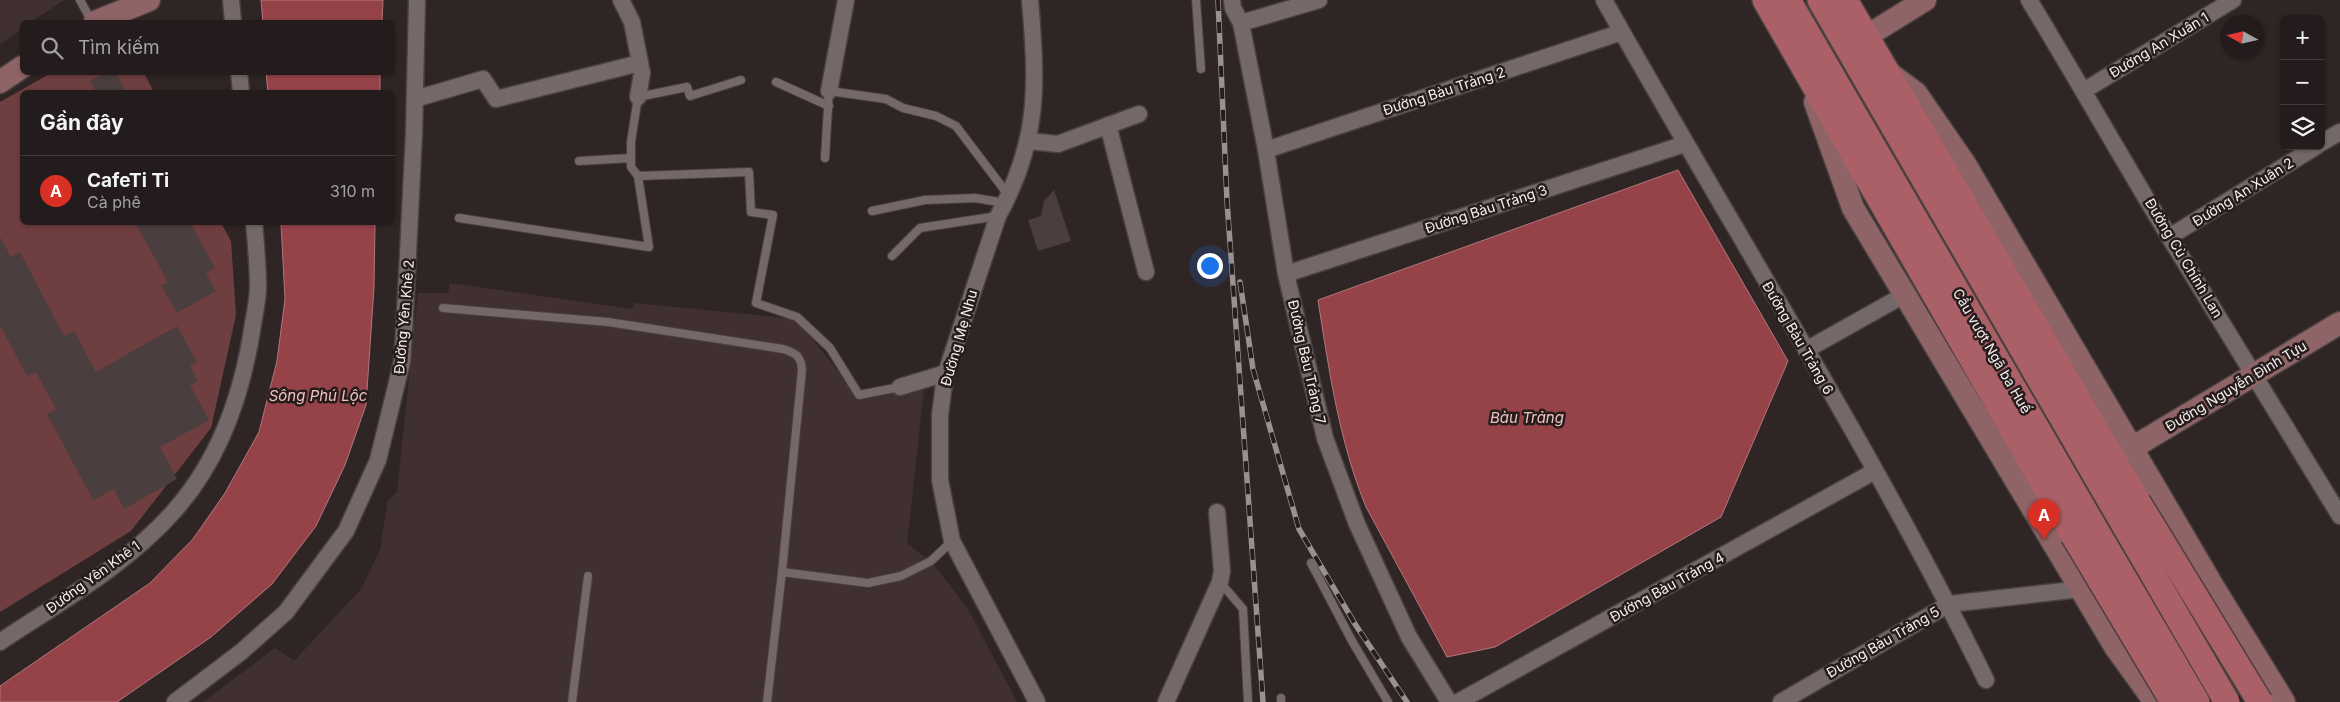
<!DOCTYPE html>
<html lang="vi">
<meta charset="utf-8">
<style>
:root{--surface:#241c1c;--page:#2c2525;--text:#f1f3f6;--muted:#a3a1a3;--line:#413a3b;--accent:#d93025}
body{margin:0;font-family:Inter,sans-serif;background:var(--page);color:var(--text)}
.controls{position:absolute;right:15px;top:15px;display:grid;overflow:hidden;border-radius:8px;box-shadow:0 1px 4px #0004}
.controls button{width:45px;height:45px;display:grid;place-items:center;padding:0;border:0;border-bottom:1px solid var(--line);background:var(--surface);color:var(--text);font:25px sans-serif}
.compass{position:absolute;left:2220px;top:15px;width:45px;height:45px;border-radius:50%;background:var(--surface);box-shadow:0 1px 4px #0004;rotate:278deg}
.you{position:absolute;left:1209px;top:265px;width:18px;height:18px;margin:-12px;border:4px solid #fff;border-radius:50%;background:#1a73e8;box-shadow:0 0 0 8px #1a73e833}
.badge{display:grid;place-items:center;width:32px;height:32px;border-radius:50%;background:var(--accent);color:#fff;font-size:16px;font-weight:700}
.pin{position:absolute;translate:-50% -41px;filter:drop-shadow(0 1px 2px #0008)}
.pin::after{content:'';position:absolute;top:26px;width:18px;height:15px;background:inherit;clip-path:polygon(0 0,100% 0,50% 100%)}
.list{margin:0;padding:0;list-style:none}
h2{display:flex;justify-content:space-between;align-items:center;height:65px;margin:0;padding:0 20px;font-size:21px}
h2 small{font-size:16px;font-weight:400;color:var(--muted)}
.list li{display:grid;grid-template-columns:32px 1fr auto;gap:15px;align-items:center;box-sizing:border-box;height:70px;padding:0 20px;border-top:1px solid var(--line)}
.list b{display:block;font-size:19px;white-space:nowrap}
.list p{margin:0;font-size:16px;white-space:nowrap;color:var(--muted)}
.list em{font-size:16px;font-style:normal;color:var(--muted)}
.icon{flex:none;width:28px;height:28px;fill:none;stroke:currentColor;stroke-width:2;stroke-linecap:round;stroke-linejoin:round}
.map{position:relative;flex:none;width:2340px;height:702px;overflow:hidden}
.search{position:absolute;background:var(--surface);box-shadow:0 1px 4px #0004;left:20px;top:20px;width:375px;height:55px;display:flex;align-items:center;gap:12px;box-sizing:border-box;padding:0 18px;border-radius:8px;color:var(--muted);font-size:19px}
.panel{position:absolute;background:var(--surface);box-shadow:0 1px 4px #0004;left:20px;top:90px;width:375px;height:135px;border-radius:8px}
.map>svg:first-child{display:block}
.built{fill:#413030}
.green{fill:#6f3e40}
.water{fill:#954349;stroke:#b2777b}
.building{fill:#4a3e3e}
.lines{fill:none;stroke-linecap:round;stroke-linejoin:round}
.lane-casing{stroke:#494040;stroke-width:10}
.street-casing{stroke:#494040;stroke-width:19}
.secondary-casing{stroke:#494040;stroke-width:25}
.primary-casing{stroke:#494040;stroke-width:28}
.lane{stroke:#756868;stroke-width:8}
.street{stroke:#756868;stroke-width:16}
.secondary{stroke:#8f6467;stroke-width:22}
.primary{stroke:#aa6066;stroke-width:25}
.rail-casing{stroke:#999090;stroke-width:5.5}
.rail{stroke:#261c1c;stroke-width:4;stroke-dasharray:11;stroke-linecap:butt}
.primary-bridge-casing{stroke:#494040;stroke-width:28;stroke-linecap:butt}
.primary-bridge{stroke:#aa6066;stroke-width:25}
.labels{text-anchor:middle;stroke-width:5;stroke-linejoin:round;paint-order:stroke}
.street-label{font-size:14px;fill:#f7efef;stroke:#261c1c}
.water-label{font-size:15px;font-style:italic;fill:#f0c0c0;stroke:#261c1c}
</style>
<div class="map">
<svg width="2340" height="702" viewBox="0 0 2340 702">
<rect width="100%" height="100%" fill="#302525"/>
<!-- built -->
<path class="built" d="M0,0h64l-33,22h-9v7l-22,15z
M450,283l182,26 3,-6 161,16 64,79 65,-19 -18,165 24,17 37,48 49,93h-814l72,-54 19,13 67,-72 19,-39 8,-50 9,-8 21,-199h30z"/>
<!-- green -->
<path class="green" d="M51,73h93l10,19h-132v130l199,1 10,18 5,74 -25,113 -80,103 -131,81v-510z"/>
<!-- water -->
<path class="water" d="M261,0h122l-1,22h-119z
M266,73h114v19h-112z
M1678,170l110,191 -67,156 -226,130 -48,10 -81,-150c-27,-66 -37,-137 -48,-207z
M281,223h94l-1,64 -8,118 -21,60 -29,61 -44,58 -61,53 -94,65h-117v-16l150,-103 43,-44 32,-46 34,-61 18,-71 8,-62z"/>
<!-- building -->
<path class="building" d="M106,72h10l10,20h-30l-6,-11z
M1054,190l17,51 -33,10 -10,-31 13,-4 3,-15z
M135,222h55l25,46 -9,5 10,18 -39,22 -16,-28 7,-3z
M0,237l11,20 9,-5 44,84 10,-5 22,41 81,-46 20,36 -7,4 8,15 -8,4 19,35 -49,27 17,32 -53,30 -10,-20 -21,11 -46,-86 9,-5 -20,-37 -9,4 -27,-51z"/>
<g class="lines">
<!-- lane casing -->
<g class="lane-casing">
<path id="lane" d="M80,0l12,22
M1196,0l5,69
M776,82l53,24
M825,158l4,-67 57,8 17,9 33,8 20,10 53,70
M579,161l52,-3
M638,176l111,-4 2,40 22,3 -17,88 41,14 33,31 29,47 41,-8
M872,211l53,-11 50,-2 30,5
M459,218l190,29 -11,-71 -7,-9v-25l7,-45 49,-10 3,9 51,-16
M892,256l28,-28 78,-12
M443,308l165,14 175,27c13,4 18,7 19,21l-20,202
M1311,563l41,78 36,61
M1220,582l23,27 5,93
M1281,698v4
M572,702l16,-126
M767,702l15,-130 86,11 33,-7 30,-15 21,-20"/>
</g>
<!-- street casing -->
<g class="street-casing">
<path id="street" d="M231,0l2,22
M621,0l11,22 10,51 -4,24
M1030,0c7,84 10,140 -32,216l-53,160 -5,39v65l12,61 85,161
M1232,0l1,8 8,15 25,127 20,124 39,164 32,86 52,113 40,65
M1604,0c127,227 267,447 382,680
M2029,0c48,79 93,159 141,238 56,93 114,185 170,278
M1241,23l78,-23
M239,72l2,20
M2085,90l148,-90
M829,91l17,-91
M415,99l68,-20 13,20 144,-36
M1108,125l38,147
M1029,141l29,3 81,-30
M2321,143l19,-11
M1266,150l356,-118
M2169,237l148,-91
M1286,274l399,-130
M1806,350l98,-55
M900,387l46,-14
M0,642c60,-40 127,-77 175,-132 46,-52 68,-118 78,-186 2,-12 5,-25 5,-37 0,-21 -2,-43 -4,-65
M175,702l66,-50 45,-40 60,-81 32,-71 24,-98 2,-28 10,-201 3,-133
M1166,702l54,-120 2,-11 -5,-59
M1458,702l417,-231
M1781,702l168,-98 132,-15"/>
</g>
<!-- secondary casing -->
<g class="secondary-casing">
<path id="secondary" d="M95,22l54,-22
M1867,36l58,-36
M1889,73l27,20 49,71 249,424 70,114
M0,82l22,-15
M1815,102l38,106 263,440 39,54
M2132,448l208,-125"/>
</g>
<!-- primary casing -->
<g class="primary-casing">
<path id="primary" d="M1765,0l308,535
M1788,0l305,525
M1820,0l296,511
M1845,0l293,502"/>
</g>
<!-- lane -->
<use href="#lane" class="lane"/>
<!-- street -->
<use href="#street" class="street"/>
<!-- secondary -->
<use href="#secondary" class="secondary"/>
<!-- primary -->
<use href="#primary" class="primary"/>
<!-- rail casing -->
<g class="rail-casing">
<path id="rail" d="M1218,0l9,201 36,501
M1240,282l13,87 46,160 56,95 52,78"/>
</g>
<!-- rail -->
<use href="#rail" class="rail"/>
<!-- primary-bridge casing -->
<g class="primary-bridge-casing">
<path id="primary-bridge" d="M2138,502l122,200
M2116,511l111,191
M2093,525l104,177
M2073,535l100,167"/>
</g>
<!-- primary-bridge -->
<use href="#primary-bridge" class="primary-bridge"/>
</g>
<g class="labels">
<!-- street labels -->
<g class="street-label">
<text transform="translate(2159 45) rotate(-31)" y="5">Đường An Xuân 1</text>
<text transform="translate(1444 91) rotate(-18)" y="5">Đường Bàu Trảng 2</text>
<text transform="translate(2243 192) rotate(-32)" y="5">Đường An Xuân 2</text>
<text transform="translate(1486 209) rotate(-18)" y="5">Đường Bàu Trảng 3</text>
<text transform="translate(2184 258) rotate(59)" y="5">Đường Cù Chính Lan</text>
<text transform="translate(404 317) rotate(-85)" y="5">Đường Yên Khê 2</text>
<text transform="translate(959 338) rotate(-74)" y="5">Đường Mẹ Nhu</text>
<text transform="translate(1798 338) rotate(60)" y="5">Đường Bàu Trảng 6</text>
<text transform="translate(1992 351) rotate(60)" y="5">Cầu vượt Ngã ba Huế</text>
<text transform="translate(1307 362) rotate(77)" y="5">Đường Bàu Trảng 7</text>
<text transform="translate(2236 386) rotate(-31)" y="5">Đường Nguyễn Đình Tựu</text>
<text transform="translate(93 577) rotate(-36)" y="5">Đường Yên Khê 1</text>
<text transform="translate(1667 587) rotate(-29)" y="5">Đường Bàu Trảng 4</text>
<text transform="translate(1883 642) rotate(-30)" y="5">Đường Bàu Trảng 5</text>
</g>
<!-- water labels -->
<g class="water-label">
<text x="318" y="401">Sông Phú Lộc</text>
<text x="1527" y="423">Bàu Trảng</text>
</g>
</g>
</svg>
<div class="controls">
<button>+</button>
<button>−</button>
<button><svg class="icon" aria-label="layers" viewBox="0 0 24 24"><path d="M12 4l9 5-9 5-9-5zM3 14l9 5 9-5"/></svg></button>
</div>
<svg class="compass" viewBox="-18 -18 36 36"><path d="M0-13l5 13h-10z" fill="#e53935"/><path d="M0 13l5-13h-10z" fill="#a3a1a3"/></svg>
<div class="you"></div>
<div class="pin badge" style="left:2044px;top:540px">A</div>
<div class="search"><svg class="icon" aria-label="search" viewBox="0 0 24 24"><circle cx="10" cy="10" r="6"/><path d="M15 15l6 6"/></svg>Tìm kiếm</div>
<section class="panel">
<h2>Gần đây<small></small></h2>
<ul class="list">
<li><span class="badge">A</span><div><b>CafeTi Ti</b><p>Cà phê</p></div><em>310 m</em></li>
</ul>
</section>
</div>
